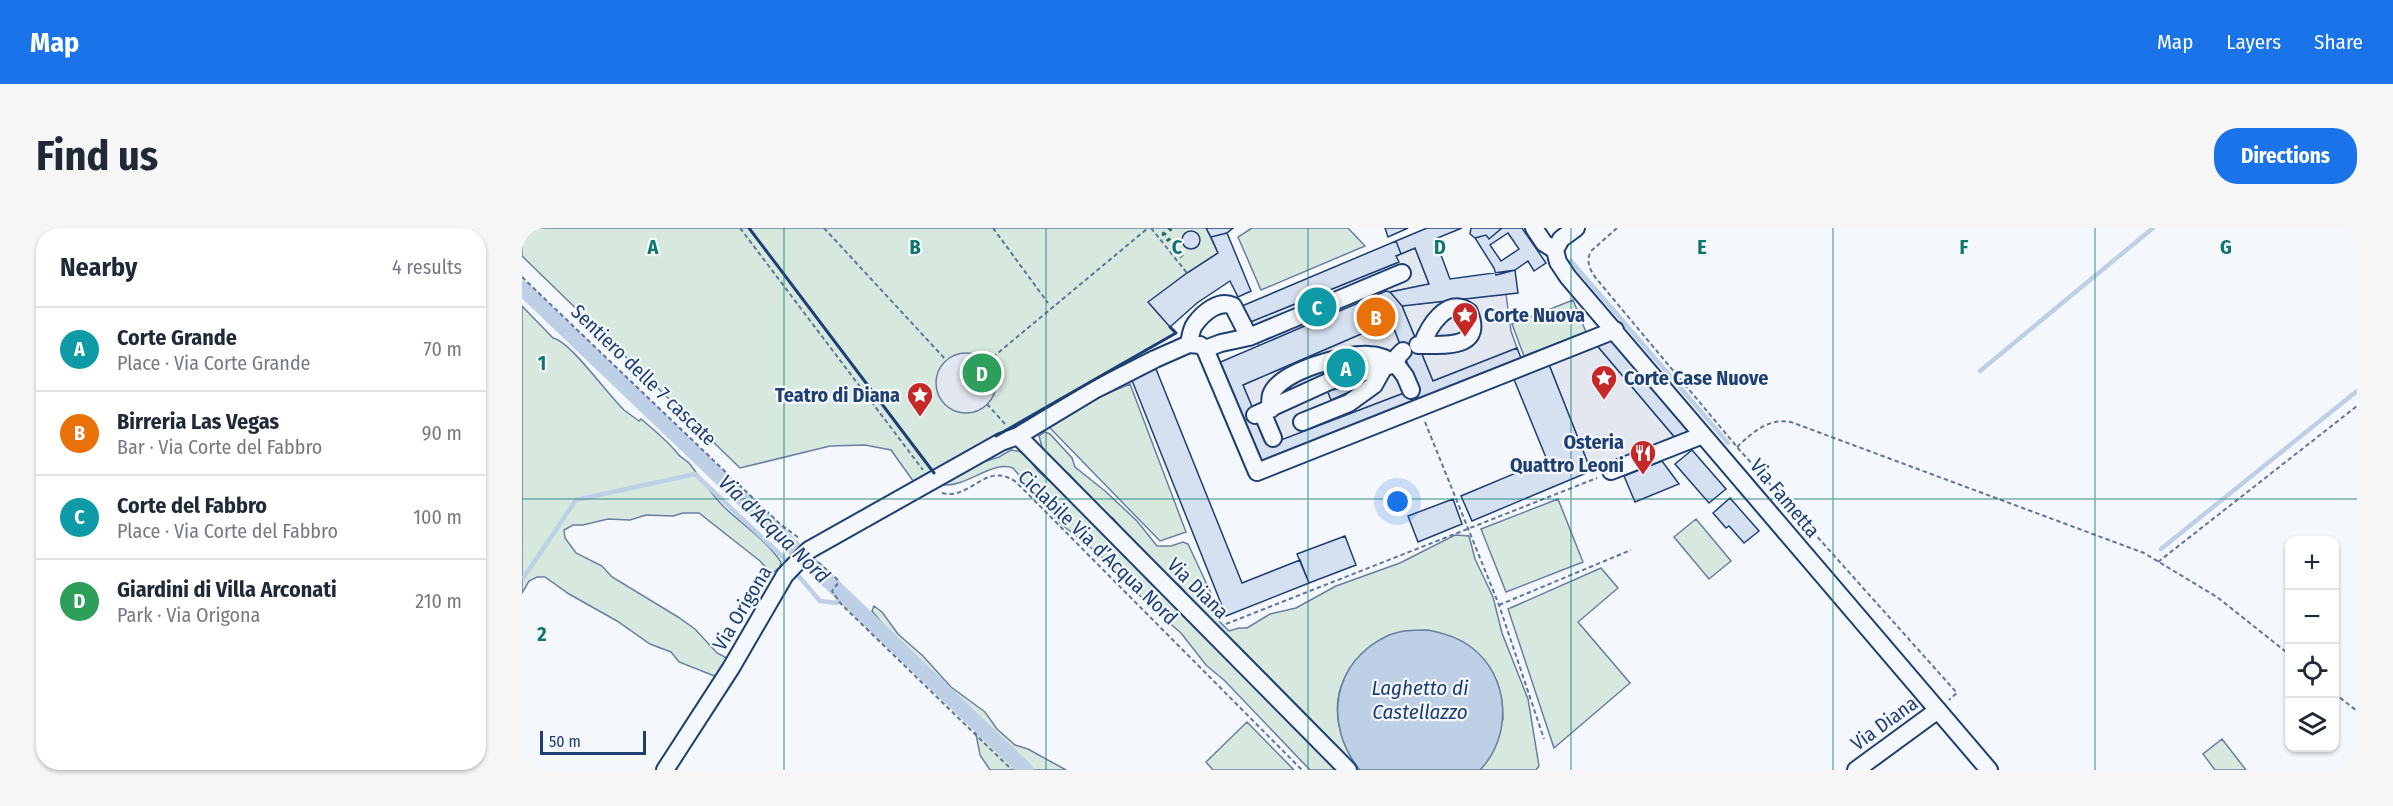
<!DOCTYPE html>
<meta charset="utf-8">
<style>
:root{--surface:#fff;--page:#f6f6f7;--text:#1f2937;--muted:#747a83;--line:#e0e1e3;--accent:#1a73e8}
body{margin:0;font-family:"Fira Sans Condensed",sans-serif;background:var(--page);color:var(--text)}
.controls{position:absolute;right:18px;bottom:18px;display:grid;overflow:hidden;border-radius:12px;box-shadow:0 2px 4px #0004}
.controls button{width:54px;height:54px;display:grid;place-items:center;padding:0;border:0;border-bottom:2px solid var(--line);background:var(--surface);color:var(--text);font:30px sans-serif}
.scale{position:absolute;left:18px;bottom:15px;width:106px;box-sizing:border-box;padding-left:6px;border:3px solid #1d3f73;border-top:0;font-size:16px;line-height:21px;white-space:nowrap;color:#1d3f73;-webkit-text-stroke:4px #f4f7fb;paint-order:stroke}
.you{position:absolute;left:876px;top:274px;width:21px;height:21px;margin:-15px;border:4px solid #fff;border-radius:50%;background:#1a73e8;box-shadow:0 0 0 9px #1a73e833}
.badge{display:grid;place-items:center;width:39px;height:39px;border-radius:50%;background:var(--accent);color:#fff;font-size:20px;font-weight:700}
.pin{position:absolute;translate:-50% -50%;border:3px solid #fff;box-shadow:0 2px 6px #0006}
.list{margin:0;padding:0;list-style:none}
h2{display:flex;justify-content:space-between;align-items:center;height:78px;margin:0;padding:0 24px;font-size:26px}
h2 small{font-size:20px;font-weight:400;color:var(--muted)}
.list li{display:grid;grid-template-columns:39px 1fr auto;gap:18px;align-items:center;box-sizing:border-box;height:84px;padding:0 24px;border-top:2px solid var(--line)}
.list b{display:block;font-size:22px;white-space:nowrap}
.list p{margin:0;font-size:20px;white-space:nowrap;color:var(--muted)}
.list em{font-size:20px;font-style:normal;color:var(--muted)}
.icon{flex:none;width:33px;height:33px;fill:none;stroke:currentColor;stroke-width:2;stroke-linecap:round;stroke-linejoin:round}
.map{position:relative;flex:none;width:1835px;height:542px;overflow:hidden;border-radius:24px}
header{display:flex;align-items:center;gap:36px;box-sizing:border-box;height:84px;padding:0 30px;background:var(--accent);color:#fff}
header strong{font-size:28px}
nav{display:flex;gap:33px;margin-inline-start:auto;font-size:21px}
.intro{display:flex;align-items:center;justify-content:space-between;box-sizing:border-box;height:144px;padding:0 36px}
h1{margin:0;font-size:42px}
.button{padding:15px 27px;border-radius:24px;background:var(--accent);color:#fff;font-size:21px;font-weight:700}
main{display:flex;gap:36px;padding:0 36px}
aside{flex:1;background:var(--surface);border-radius:24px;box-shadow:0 2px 4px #0004}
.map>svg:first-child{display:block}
.green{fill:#d7e8df;stroke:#687fa3;stroke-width:1.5}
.parking{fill:#e3e8f0;stroke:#687fa3;stroke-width:1.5}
.water{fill:#bed0e5;stroke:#687fa3;stroke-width:1.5}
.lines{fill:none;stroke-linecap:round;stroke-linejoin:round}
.stream{stroke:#bed0e5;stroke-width:4.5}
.canal{stroke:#bed0e5;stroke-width:15}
.building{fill:#d5e0f0;stroke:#1d3f73;stroke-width:1.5;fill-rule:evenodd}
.minor-casing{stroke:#1d3f73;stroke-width:20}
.path{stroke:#5e769c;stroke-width:2;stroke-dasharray:4.5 3;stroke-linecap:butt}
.minor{stroke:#f4f7fb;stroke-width:16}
.hedge{stroke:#2c6c60;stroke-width:4.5;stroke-dasharray:3 4.5;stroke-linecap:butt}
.wall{stroke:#1d3f73;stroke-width:3}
.grid{fill:none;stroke:#0f766e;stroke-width:1.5;stroke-opacity:0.55}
.labels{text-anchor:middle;stroke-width:4.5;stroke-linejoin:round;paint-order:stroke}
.poi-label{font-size:20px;font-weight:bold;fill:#1d3f73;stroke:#f4f7fb;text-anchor:start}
.street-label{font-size:20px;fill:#1d3f73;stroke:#f4f7fb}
.water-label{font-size:21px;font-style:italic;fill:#1d3f73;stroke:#f4f7fb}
.grid-label{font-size:20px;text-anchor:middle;font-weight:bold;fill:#0f766e;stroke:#f4f7fb;stroke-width:4.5;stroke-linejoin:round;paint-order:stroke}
</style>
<header>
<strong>Map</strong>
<nav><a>Map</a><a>Layers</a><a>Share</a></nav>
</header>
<div class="intro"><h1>Find us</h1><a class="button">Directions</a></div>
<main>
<aside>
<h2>Nearby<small>4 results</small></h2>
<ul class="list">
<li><span class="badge" style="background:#0f9aa8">A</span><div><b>Corte Grande</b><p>Place · Via Corte Grande</p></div><em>70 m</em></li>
<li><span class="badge" style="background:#e8710a">B</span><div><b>Birreria Las Vegas</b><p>Bar · Via Corte del Fabbro</p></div><em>90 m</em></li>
<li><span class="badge" style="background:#0f9aa8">C</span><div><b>Corte del Fabbro</b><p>Place · Via Corte del Fabbro</p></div><em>100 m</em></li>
<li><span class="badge" style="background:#2e9e5b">D</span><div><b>Giardini di Villa Arconati</b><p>Park · Via Origona</p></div><em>210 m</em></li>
</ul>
</aside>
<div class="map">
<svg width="1835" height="542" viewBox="0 0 1835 542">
<rect width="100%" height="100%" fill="#f4f7fb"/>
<!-- green -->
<path class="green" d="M0,0h684l12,25 -31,20 -38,29 27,31 -167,95 -93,57 -25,-35 -26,-5 -35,1 -90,22 -218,-212z
M730,0h96l17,18 -104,44 -23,-53z
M1051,72l13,32 -62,24 -12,-32z
M0,78l31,32c17,3 55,57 71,72 5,4 10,7 15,11l2,-2c13,11 27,22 37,35 3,4 8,6 11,9 11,14 22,31 35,44 19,18 42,33 57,55l-1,5 -6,5h-4l-10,-11 -61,-48h-16l-10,3 -27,-1 -16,5 -22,-1 -25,6h-10l-9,5 1,8 11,15 26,13 10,11 66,40 17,12 22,24 10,5 -10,19 -38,-15 -8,-10 -21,-8 -33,-23 -48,-27 -24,-17h-8l-8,4 -7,12z
M608,156l56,148 -26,9 -111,-114 50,-30z
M523,204l5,2 22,24 3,9 30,24 32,30 20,25h14l12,-4 5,2 22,47 9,30 10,10 10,-3h8l23,-14 26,-6 40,-22 64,-23 55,-28 14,1 6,23 18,38 9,36 26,66 11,67 -3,4h-56l4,-5 19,-46 -1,-18 -5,-20 -92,-50c-68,21 -88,82 -45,139h-8l-156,-163 -15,-20 -41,-35 -27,-34 -6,-3 -38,-41 -25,-20 -5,-18z
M489,222l12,2 15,19 45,40 45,46 20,24 29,26 30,33 33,28 97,102h-27l-85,-89 -19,-16 -25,-32 -31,-27 -50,-51 -39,-31 -48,-56c-21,-8 -46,19 -69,17l2,-3 34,-19 19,-6z
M1036,271l25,63 -77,30 -25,-63z
M1174,291l35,42 -22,18 -35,-42z
M1079,340l17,20 -40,34 52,61 -76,65 -46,-139z
M352,378l8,6 16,22 25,22 28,31 34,25 12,17 18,16 13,4 38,21h-76l-10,-15 -7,-37 -7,-11 -76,-74 -18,-22z
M725,494l47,48h-81l-7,-8z
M1700,511l24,31h-31l-12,-16z"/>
<!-- parking -->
<path class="parking" d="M893,20l14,36 -39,8 -131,54 -11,-23 150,-61 -2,-6z
M984,66l5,37 6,17 -84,33 -31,-75z
M869,93l26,67 -149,57 -25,-60z
M1072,114l83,98 -86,31 -43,-109z
M414 155a30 30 0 1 1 60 0a30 30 0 1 1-60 0Z"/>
<!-- water -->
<path class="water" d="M906,402c16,3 30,7 43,17 39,29 42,89 9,123h-120c-37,-45 -28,-108 27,-134 13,-6 27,-6 41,-6z"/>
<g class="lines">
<!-- stream -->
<path class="stream" d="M1049,33l157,182
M1458,143l173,-143
M1639,321l196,-158
M274,345l24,28 17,2 8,-7
M2,349l52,-77 119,-26 92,87"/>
<!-- canal -->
<path class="canal" d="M0,60l504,482"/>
</g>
<!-- building -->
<path class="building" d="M684,0h27l-6,5 -16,4z
M863,0h23l-20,9z
M905,0h35l-27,11 15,40 65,-9 3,23 -116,13 -12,-14 39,-8 -14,-36 -14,6 -5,-13z
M949,0h31l-13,11 -3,-4 -11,3 -5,-4z
M980,0h20l24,35 -12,8 -6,-10 -13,9 -19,5 -2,-7 -19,-30 11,-3 3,4zM986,5l11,16 -18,12 -11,-16z
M660 12a9 9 0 1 1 18 0a9 9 0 1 1-18 0Z
M705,5l24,58 -13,6 -8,-16 -33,22 -27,24 -22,-25 39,-29 31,-20 -7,-16z
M874,13l5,13 -5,2 3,6 -151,61 -6,-17z
M864,63l4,1 12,14 31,75 84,-33 6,15 -264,103 -43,-102zM869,93l26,67 -149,57 -25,-60z
M1089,107l83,98 -17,7 -83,-98z
M1026,134l43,109 -119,50 -11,-25 86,-36 -34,-83z
M634,141l86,214 58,-23 9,23 -83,33 -95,-238z
M828,153l4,9 -23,10 -4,-10z
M1170,222l34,39 -17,14 -34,-39z
M1140,233l17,23 -44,18 -11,-26z
M1208,270l29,33 -15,12 -15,-17 -3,2 -13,-15z
M931,271l9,25 -44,18 -10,-26z
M823,308l11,29 -47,18 -12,-29z"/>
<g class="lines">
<!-- minor casing -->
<g class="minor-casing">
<path id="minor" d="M1012,0l10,15 11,7
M1033,22l3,12 10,15 421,493
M1033,22l6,-11 15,-11
M667,116c1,-6 2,-15 6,-20 8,-11 24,-25 38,-18l16,31
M896,117c23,-1 67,6 51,-33 -22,-17 -41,16 -47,33
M683,121l16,-6 28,-6 153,-64
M749,181c-1,-5 -1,-10 0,-14 8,-24 76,-42 98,-40 10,0 18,4 27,9l2,-8 5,-5
M740,184l11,26
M733,187l75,-34 66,-17 9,12 6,14
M780,194l47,-19 25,-18 10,-18
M496,208l330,334
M1089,243l92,-36
M143,542l66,-102 54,-93 24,-25 192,-108 17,-6 78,-47 59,-30 34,-15 11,1 5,4 52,123 358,-142
M1334,542l82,-60"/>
</g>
<!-- path -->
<path class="path" d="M218,0l183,242
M302,0l122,132
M471,0l55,75
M629,0l36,45
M1095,0l-26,23c-5,10 -2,17 4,26l142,170 220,246 -8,7
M0,49l258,247 19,14
M465,134l161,-134
M465,176l18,20
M903,194l74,183 45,134
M1215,219c16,-15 31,-29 54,-25l353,131 73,44 73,58
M420,265c29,8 43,-33 74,-11l286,288
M296,334l19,17 1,4 -6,8 9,13 171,166
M1636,334l199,-156
M977,377l132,-55
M704,396l371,-146
M1812,465l23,18"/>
<!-- minor -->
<use href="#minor" class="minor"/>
<!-- hedge -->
<path class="hedge" d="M649,0l-7,6 18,23"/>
<!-- wall -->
<path class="wall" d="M227,0l185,245
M474,208l180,-103 -6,-6"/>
</g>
<!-- grid -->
<path class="grid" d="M262,0v542M524,0v542M786,0v542M1049,0v542M1311,0v542M1573,0v542M0,271h1835"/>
<!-- icons -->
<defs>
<g id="sight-pin" transform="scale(1.35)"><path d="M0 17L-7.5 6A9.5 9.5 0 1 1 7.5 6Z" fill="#c62828" stroke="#f4f7fb"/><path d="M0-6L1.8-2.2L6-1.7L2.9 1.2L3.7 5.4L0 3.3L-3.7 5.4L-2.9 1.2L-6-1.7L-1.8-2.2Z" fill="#fff"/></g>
<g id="restaurant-pin" transform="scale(1.35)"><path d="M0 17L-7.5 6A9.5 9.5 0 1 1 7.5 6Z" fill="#c62828" stroke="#f4f7fb"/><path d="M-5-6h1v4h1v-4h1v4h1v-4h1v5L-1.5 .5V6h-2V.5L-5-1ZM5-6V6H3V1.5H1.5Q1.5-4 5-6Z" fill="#fff"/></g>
</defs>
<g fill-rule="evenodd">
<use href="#sight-pin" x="943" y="87"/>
<use href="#sight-pin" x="1082" y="150"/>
<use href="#sight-pin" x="398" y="167"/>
<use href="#restaurant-pin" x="1121" y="225"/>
</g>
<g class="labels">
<!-- poi labels -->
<g class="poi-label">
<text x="962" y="94">Corte Nuova</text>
<text x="1102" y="157">Corte Case Nuove</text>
<text x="378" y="174" text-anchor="end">Teatro di Diana</text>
<text x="1102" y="221" text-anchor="end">Osteria<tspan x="1102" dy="23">Quattro Leoni</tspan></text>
</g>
<!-- street labels -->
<g class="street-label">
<text transform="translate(122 147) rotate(44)" y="7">Sentiero delle 7 cascate</text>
<text transform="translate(1263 270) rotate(50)" y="7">Via Fametta</text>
<text transform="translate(576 319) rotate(44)" y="7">Ciclabile Via d’Acqua Nord</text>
<text transform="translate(676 360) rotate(45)" y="7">Via Diana</text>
<text transform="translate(220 380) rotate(-59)" y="7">Via Origona</text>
<text transform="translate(1362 495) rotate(-36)" y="7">Via Diana</text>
</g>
<!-- water labels -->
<g class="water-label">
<text transform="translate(252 301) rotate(44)" y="7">Via d'Acqua Nord</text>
<text x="898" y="467">Laghetto di<tspan x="898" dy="24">Castellazzo</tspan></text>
</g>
</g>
<g class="grid-label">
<text x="131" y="26">A</text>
<text x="393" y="26">B</text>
<text x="655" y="26">C</text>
<text x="918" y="26">D</text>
<text x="1180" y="26">E</text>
<text x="1442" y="26">F</text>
<text x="1704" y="26">G</text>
<text x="20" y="142">1</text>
<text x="20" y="413">2</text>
</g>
</svg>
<div class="controls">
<button>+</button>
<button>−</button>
<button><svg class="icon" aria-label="locate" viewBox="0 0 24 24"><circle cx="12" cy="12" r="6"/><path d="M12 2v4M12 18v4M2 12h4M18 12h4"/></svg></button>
<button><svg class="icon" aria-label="layers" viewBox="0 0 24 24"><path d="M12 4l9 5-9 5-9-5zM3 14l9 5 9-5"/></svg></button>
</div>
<div class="scale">50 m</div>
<div class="you"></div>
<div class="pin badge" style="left:824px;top:140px;background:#0f9aa8">A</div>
<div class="pin badge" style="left:854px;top:89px;background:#e8710a">B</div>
<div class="pin badge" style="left:795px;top:79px;background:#0f9aa8">C</div>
<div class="pin badge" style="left:460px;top:145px;background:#2e9e5b">D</div>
</div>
</main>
